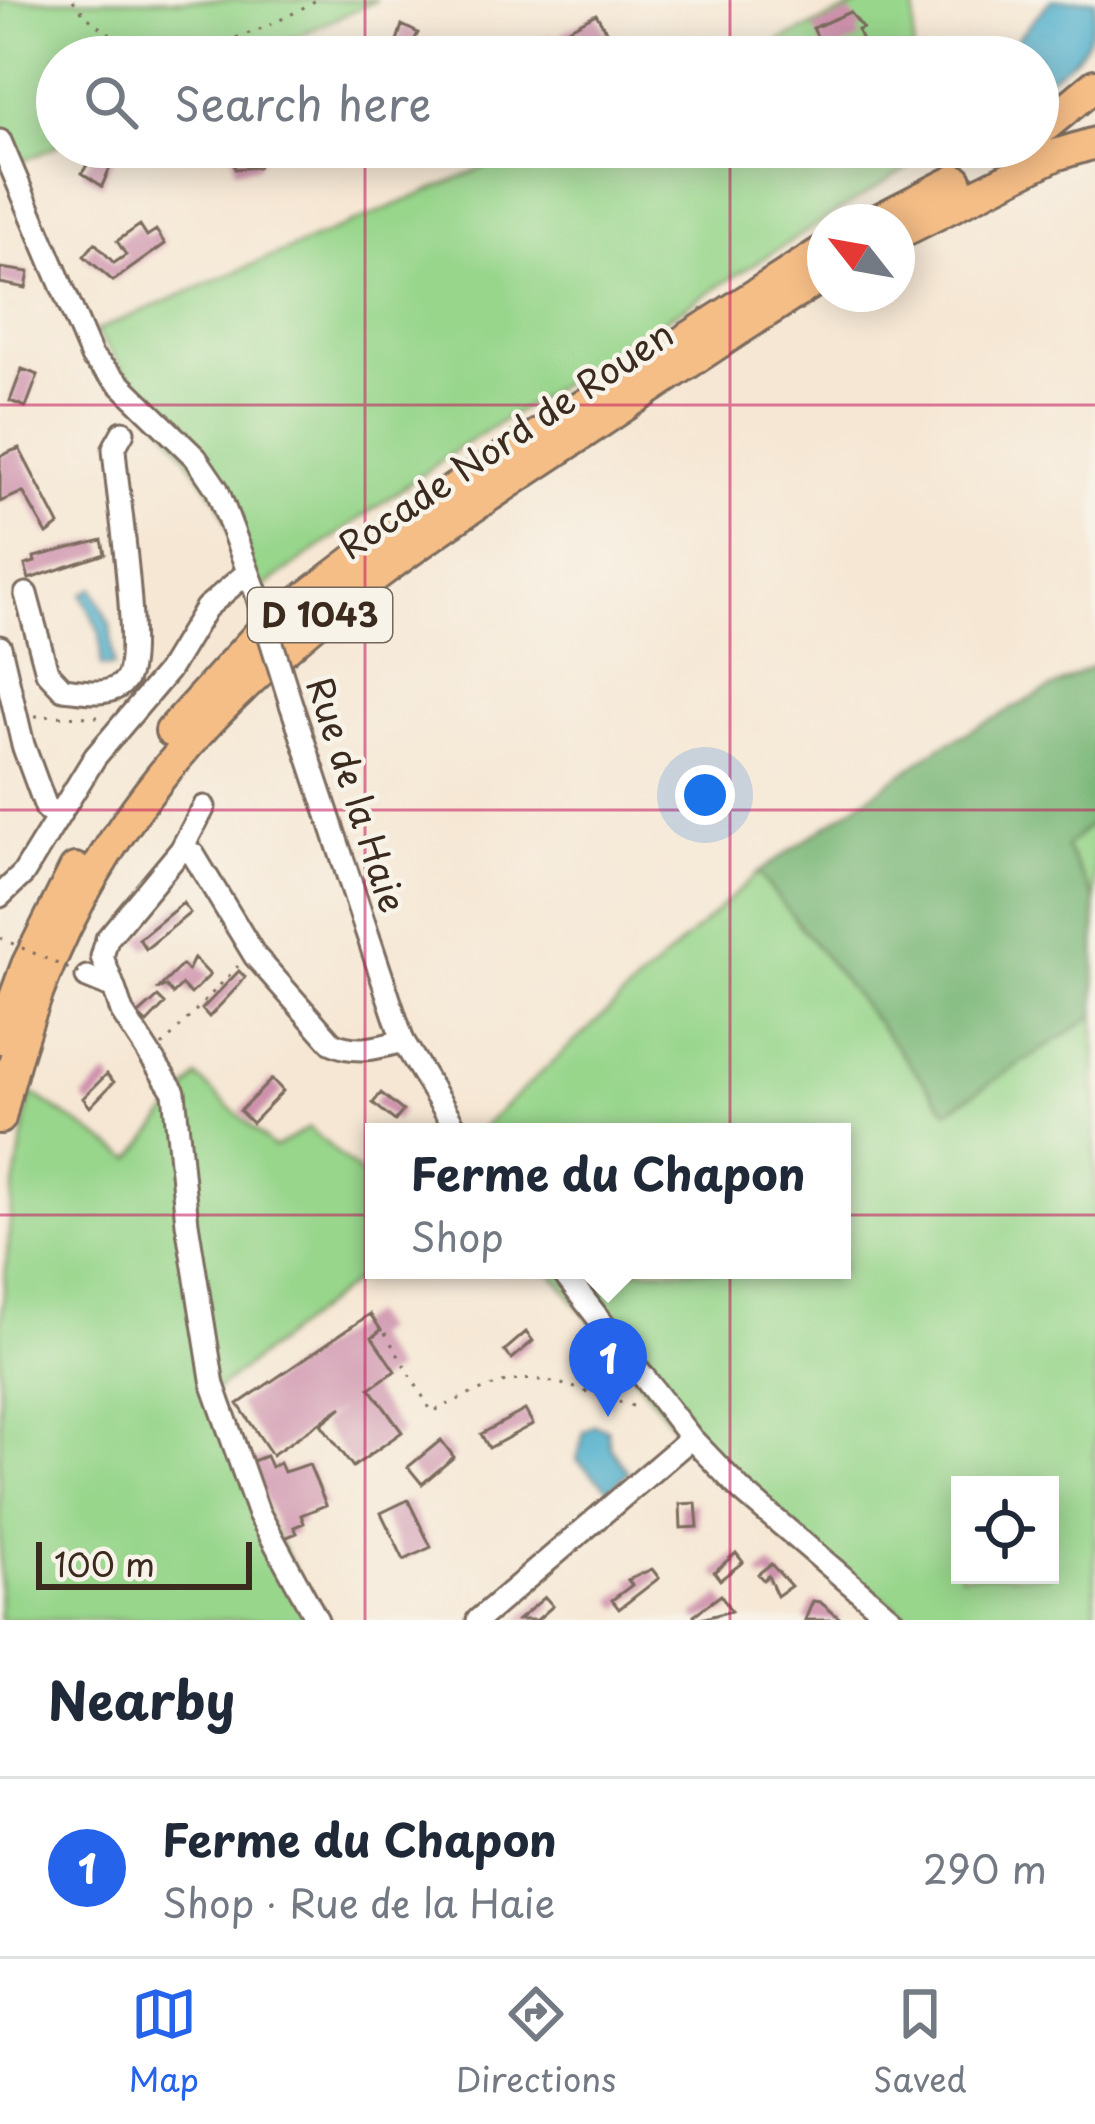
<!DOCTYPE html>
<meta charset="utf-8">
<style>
:root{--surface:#fff;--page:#f2f2f3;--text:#1f2937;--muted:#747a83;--line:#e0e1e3;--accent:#2563eb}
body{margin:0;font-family:"Playpen Sans",sans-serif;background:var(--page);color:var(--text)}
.controls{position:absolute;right:36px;bottom:36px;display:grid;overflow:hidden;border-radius:0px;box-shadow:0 6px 30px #0003}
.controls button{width:108px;height:108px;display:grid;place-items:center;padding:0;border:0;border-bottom:3px solid var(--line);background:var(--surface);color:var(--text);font:60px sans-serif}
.compass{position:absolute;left:807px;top:204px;width:108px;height:108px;border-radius:50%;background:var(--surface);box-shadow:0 6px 30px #0003;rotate:301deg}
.scale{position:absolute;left:36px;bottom:30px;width:216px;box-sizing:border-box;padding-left:12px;border:6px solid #3b2a1e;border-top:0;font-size:33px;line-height:42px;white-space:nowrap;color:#3b2a1e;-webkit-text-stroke:9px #f7f3e8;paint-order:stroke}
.you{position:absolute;left:705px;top:795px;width:42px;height:42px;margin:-30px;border:9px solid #fff;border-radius:50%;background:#1a73e8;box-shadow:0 0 0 18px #1a73e833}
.badge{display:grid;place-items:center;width:78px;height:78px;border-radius:50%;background:var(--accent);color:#fff;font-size:39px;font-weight:700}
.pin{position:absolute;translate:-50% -99px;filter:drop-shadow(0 3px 6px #0008)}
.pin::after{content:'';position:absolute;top:63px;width:42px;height:36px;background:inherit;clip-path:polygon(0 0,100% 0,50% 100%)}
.popup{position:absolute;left:365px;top:1123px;width:486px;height:156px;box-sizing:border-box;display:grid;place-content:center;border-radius:0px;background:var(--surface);filter:drop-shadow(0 3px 9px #0005);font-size:39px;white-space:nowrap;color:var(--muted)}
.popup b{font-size:45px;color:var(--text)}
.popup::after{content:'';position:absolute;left:50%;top:100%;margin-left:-24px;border:24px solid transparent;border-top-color:var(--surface)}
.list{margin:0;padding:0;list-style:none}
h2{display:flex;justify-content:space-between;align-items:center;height:156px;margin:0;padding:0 48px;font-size:51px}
h2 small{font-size:39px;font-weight:400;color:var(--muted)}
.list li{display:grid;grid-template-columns:78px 1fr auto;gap:36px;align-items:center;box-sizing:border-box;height:180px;padding:0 48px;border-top:3px solid var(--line)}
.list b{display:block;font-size:45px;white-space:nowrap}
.list p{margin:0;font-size:39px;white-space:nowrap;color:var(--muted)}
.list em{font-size:39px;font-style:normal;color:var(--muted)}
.icon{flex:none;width:66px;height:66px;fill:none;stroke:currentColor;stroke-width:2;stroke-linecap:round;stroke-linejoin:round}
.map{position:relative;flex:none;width:1095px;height:1620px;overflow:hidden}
.search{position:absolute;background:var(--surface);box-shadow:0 6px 30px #0003;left:36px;right:36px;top:36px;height:132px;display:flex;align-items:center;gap:30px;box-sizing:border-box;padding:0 42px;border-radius:66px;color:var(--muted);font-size:45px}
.sheet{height:336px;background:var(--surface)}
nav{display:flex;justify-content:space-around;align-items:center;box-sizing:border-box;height:168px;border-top:3px solid var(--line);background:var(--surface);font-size:33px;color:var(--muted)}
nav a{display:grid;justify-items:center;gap:6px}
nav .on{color:var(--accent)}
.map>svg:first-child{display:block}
.green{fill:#98d68c;stroke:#6a8055;stroke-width:3;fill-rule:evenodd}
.forest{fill:#7ab778;stroke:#5a704b;stroke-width:3}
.water{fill:#4badcb;stroke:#436c74;stroke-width:3}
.building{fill:#ce91ac}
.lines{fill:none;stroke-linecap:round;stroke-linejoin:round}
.minor-casing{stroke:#7c6c5e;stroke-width:27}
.highway-casing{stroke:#7c6c5e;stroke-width:36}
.path{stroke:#7c6c5e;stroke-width:3;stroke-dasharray:3 9;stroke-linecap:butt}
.minor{stroke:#fff;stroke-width:21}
.highway{stroke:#f6be87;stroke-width:30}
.minor-bridge-casing{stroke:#7c6c5e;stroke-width:27;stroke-linecap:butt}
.path-bridge{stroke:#7c6c5e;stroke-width:3;stroke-dasharray:3 9;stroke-linecap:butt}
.minor-bridge{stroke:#fff;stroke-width:21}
.grid{fill:none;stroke:#c2185b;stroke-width:3;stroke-opacity:0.55}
.labels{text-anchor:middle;stroke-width:9;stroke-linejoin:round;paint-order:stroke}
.shield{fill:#f7f3e8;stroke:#73665b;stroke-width:3}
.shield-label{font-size:33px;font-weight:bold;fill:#3b2a1e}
.street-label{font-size:36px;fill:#3b2a1e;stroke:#f7f3e8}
</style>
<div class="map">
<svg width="1095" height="1620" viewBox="0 0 1095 1620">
<rect width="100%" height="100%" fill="#f7f3e8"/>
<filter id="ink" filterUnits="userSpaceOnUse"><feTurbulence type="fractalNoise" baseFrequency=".00833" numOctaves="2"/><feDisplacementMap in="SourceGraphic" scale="24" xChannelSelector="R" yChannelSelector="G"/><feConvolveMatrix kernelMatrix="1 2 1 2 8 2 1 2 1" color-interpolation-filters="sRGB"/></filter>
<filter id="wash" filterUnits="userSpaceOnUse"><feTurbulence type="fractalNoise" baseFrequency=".004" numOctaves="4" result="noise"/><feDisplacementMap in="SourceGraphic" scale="48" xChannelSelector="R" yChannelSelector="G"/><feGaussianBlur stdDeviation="2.7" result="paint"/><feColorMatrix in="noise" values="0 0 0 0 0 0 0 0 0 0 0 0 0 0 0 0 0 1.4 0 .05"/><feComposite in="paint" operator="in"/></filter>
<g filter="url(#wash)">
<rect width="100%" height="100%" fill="#f6e7d4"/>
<!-- green -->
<path class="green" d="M0,0h377l-125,57h-195v89l-47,21 -10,-40z
M870,0h45l-2,57h-169z
M534,147h375l-1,21 -449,280 -205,146 -36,-94 -123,-169z
M1095,820v80l-29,-53z
M758,873l189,237 148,-95v605h-183l-204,-152 -159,-198h293v-138h-365zM960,1485h90v90h-90z
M197,1077l77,71 35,-20 65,58v80l-171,134 119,220h-322v-282l12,-140 19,-105 101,66z"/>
<!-- forest -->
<path class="forest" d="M1095,665v155l-29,27 29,53v115l-148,96 -189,-238 182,-126z"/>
<!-- water -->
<path class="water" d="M1051,0h44c0,45 -19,63 -57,83v-26h-37z
M93,588l17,37 4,41 -13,1 -1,-33 -18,-40z
M594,1425l13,4 3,17 18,26 -19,18 -32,-30 7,-28z"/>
<g id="blocks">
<!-- building -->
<path class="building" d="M850,12l13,16 -5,2 3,9 -35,16 -13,-27z
M596,14l24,40 -18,3 -6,-19 -11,4 -3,-8 -10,5 4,9 -30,9 -8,-17 14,-6 3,8 9,-4 -3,-5z
M402,25l16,8 -12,24h-14z
M99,147l18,4 -15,35 -20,-13z
M232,147h35l-9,20 -23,2z
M140,225l7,11 9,-6 9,14 -52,37 -29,-25 11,-13 19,20 12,-8 -9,-14z
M0,268l29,4 -3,16 -26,-5z
M22,369l16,6 -12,32 -16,-6z
M19,448l40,77 -12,9 -24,-42 -23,10v-46z
M102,540l3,14 -76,25 -4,-14 10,-3 -1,-5z
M183,903l7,10 -44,36 -7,-10z
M194,958l16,17 -19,19 -9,-9 -9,9 -7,-8 -9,4 25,-25 6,6z
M239,971l6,6 -4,6 -32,34 -7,-8z
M158,997l7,7 -18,19 -9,-8z
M107,1074l7,8 -24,25 -7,-9z
M272,1079l11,12 -31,32 -12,-12z
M381,1093l22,18 -8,10 -22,-18z
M370,1314l11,16 -9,7 23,34 -25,17 32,44 -49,35 -32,-43 21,-17 -70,48 -34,-51z
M526,1332l7,9 -21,18 -8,-8z
M525,1410l8,14 -44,24 -8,-14z
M441,1440l13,17 -32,27 -14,-17z
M266,1456l5,11 9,-4 4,9 25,-8 17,41 -25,10 3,8 -10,4 3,6 -15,6 -32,-77z
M408,1500l23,47 -27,13 -23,-47z
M696,1503l2,24 -17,1 -1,-24z
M736,1553l7,9 -23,18 -6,-8z
M771,1564l20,22 -14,10 -9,-20 -5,4 -5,-6z
M652,1569l7,9 -40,31 -7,-9 20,-15 -4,-5z
M721,1595l10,16 -34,9 -3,-5z
M545,1597l8,9 -16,14h-19z
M813,1601l7,1 22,18h-37z"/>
</g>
</g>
<g filter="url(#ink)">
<use href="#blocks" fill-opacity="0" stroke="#7c6c5e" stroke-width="3"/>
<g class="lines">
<!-- minor casing -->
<g class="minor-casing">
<path id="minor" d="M0,141l92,216 104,101 21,31 39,103
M26,594l21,78 16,17c20,2 47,9 62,-8 19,-22 -9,-194 -11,-233l9,-16
M0,647l23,98 24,65 11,1
M291,704l112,337 55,91
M181,850l23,-43
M0,896l23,-22 72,-117 73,-86 38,-63 42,-36
M87,977l27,11 8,24 52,80 13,131 26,162 45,127 59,108
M114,988l-12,-31 5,-18 74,-89 12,4 62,102 77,87c24,11 45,5 71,-2
M561,1270l130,168 51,53 151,129
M478,1620l213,-182"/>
</g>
<!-- highway casing -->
<g class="highway-casing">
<path id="highway" d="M1038,132l57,-47
M874,222l82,-42
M897,234l158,-79 40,-12
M171,731l91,-100 152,-116 411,-265
M0,1038l27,-73 48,-96
M0,1118c77,-340 292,-494 567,-674 85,-56 170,-116 258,-169"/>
</g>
<!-- path -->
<path class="path" d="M73,0c58,82 171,45 243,0
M35,716l68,1
M162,1046l76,-80
M385,1333l47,79c101,-49 101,-36 204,-5"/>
<!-- minor -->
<use href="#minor" class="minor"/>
<!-- highway -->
<use href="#highway" class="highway"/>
<!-- minor-bridge casing -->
<g class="minor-bridge-casing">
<path id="minor-bridge" d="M256,592l35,112"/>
</g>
<!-- path-bridge -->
<path class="path-bridge" d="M0,938l87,39"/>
<!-- minor-bridge -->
<use href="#minor-bridge" class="minor-bridge"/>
</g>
</g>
<!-- grid -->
<path class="grid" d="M365,0v57M730,0v57M365,147v1473M730,147v1473M0,405h1095M0,810h1095M0,1215h1095"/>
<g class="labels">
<!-- shield labels -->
<rect class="shield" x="248" y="588" width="144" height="54" rx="9"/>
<g class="shield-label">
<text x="320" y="627">D 1043</text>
</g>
<!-- street labels -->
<g class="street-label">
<text transform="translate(506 440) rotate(-34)" y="13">Rocade Nord de Rouen</text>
<text transform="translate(356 795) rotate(72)" y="13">Rue de la Haie</text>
</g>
</g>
</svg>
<div class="controls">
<button><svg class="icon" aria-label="locate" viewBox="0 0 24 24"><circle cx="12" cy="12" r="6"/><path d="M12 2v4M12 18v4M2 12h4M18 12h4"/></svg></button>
</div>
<svg class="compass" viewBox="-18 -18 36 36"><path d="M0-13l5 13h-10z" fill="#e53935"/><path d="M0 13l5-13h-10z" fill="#747a83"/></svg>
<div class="scale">100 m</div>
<div class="you"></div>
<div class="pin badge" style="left:608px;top:1417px">1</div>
<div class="popup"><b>Ferme du Chapon</b>Shop</div>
<div class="search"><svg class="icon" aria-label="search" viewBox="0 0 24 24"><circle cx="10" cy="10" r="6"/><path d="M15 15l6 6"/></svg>Search here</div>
</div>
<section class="sheet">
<h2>Nearby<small></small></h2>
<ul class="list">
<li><span class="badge">1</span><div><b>Ferme du Chapon</b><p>Shop · Rue de la Haie</p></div><em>290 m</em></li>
</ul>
</section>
<nav>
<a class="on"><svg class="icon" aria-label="map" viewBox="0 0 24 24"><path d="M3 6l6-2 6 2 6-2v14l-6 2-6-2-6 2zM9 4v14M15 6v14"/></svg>Map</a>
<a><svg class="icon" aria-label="directions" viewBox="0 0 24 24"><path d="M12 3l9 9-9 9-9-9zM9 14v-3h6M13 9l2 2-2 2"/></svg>Directions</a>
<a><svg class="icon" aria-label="saved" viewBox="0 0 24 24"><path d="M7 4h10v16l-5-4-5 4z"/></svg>Saved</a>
</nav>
